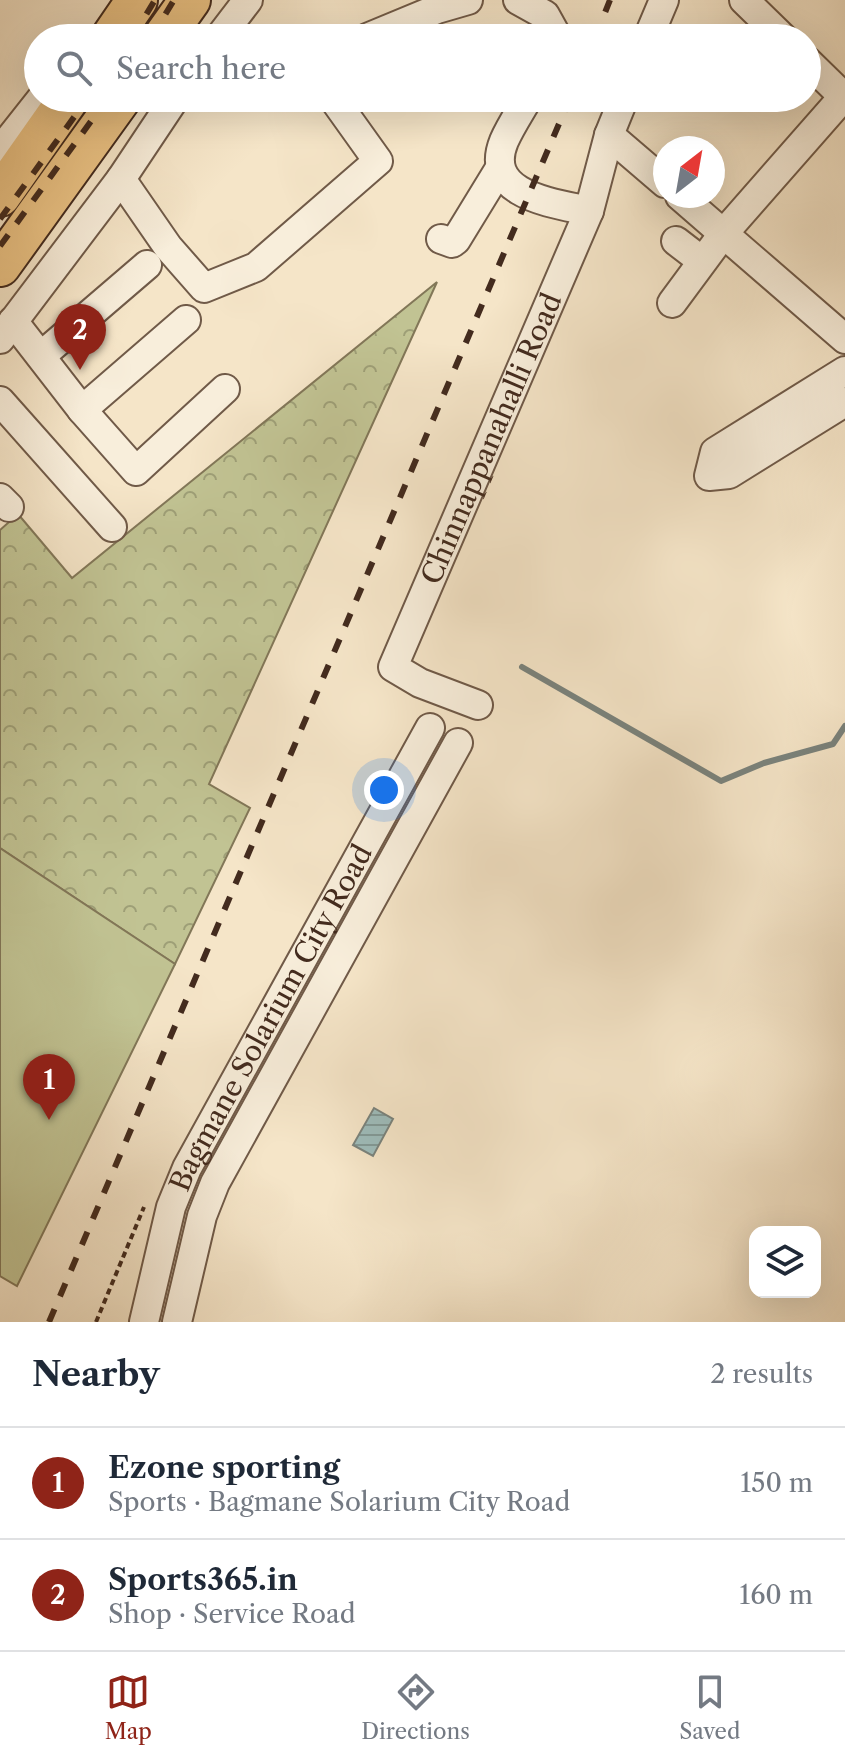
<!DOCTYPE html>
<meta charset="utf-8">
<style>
:root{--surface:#fff;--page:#f2f2f3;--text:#1f2937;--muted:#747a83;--line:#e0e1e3;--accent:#8f2418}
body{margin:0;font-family:"Libre Caslon Text",serif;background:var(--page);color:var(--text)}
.controls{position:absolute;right:24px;bottom:24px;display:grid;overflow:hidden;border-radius:16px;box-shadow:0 8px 32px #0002}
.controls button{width:72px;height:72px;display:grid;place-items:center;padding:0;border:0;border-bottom:2px solid var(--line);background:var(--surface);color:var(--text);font:40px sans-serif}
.compass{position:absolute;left:653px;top:136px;width:72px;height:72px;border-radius:50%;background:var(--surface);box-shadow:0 8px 32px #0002;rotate:31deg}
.you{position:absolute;left:384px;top:790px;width:28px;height:28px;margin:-20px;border:6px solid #fff;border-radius:50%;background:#1a73e8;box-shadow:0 0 0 12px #1a73e833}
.badge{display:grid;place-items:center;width:52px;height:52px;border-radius:50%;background:var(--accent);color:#fff;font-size:26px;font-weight:700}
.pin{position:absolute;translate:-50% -66px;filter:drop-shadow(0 2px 4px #0008)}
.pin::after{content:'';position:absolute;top:42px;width:28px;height:24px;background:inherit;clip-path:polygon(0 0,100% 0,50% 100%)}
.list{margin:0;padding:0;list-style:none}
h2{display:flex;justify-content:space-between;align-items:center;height:104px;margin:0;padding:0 32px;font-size:34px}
h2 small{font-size:26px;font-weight:400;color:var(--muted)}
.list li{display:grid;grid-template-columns:52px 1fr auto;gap:24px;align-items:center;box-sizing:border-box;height:112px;padding:0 32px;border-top:2px solid var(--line)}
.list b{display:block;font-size:30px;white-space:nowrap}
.list p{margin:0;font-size:26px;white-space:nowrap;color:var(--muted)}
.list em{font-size:26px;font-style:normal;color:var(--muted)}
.icon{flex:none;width:44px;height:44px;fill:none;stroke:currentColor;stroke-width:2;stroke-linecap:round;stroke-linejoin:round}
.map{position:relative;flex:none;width:845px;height:1322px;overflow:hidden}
.search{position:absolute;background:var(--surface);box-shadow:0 8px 32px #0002;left:24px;right:24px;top:24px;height:88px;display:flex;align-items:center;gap:20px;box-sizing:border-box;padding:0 28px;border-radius:44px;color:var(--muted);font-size:30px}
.sheet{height:328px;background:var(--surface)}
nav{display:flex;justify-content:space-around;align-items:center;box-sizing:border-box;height:112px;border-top:2px solid var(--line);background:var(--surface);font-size:22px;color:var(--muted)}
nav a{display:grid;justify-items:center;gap:4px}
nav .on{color:var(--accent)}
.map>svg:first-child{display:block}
.forest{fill:url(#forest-crowns);stroke:#827758;stroke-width:2}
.garden{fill:#c1c393;stroke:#827758;stroke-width:2}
.water{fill:url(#water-rules);stroke:#7a837d;stroke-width:2}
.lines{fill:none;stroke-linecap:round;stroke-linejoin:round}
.stream{stroke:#7a837d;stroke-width:6}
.minor-casing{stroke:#705a48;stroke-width:32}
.highway-casing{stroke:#432b1e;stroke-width:44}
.path{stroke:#432b1e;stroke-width:4;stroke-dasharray:6 4;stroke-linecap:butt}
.minor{stroke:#f8eedb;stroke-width:28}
.highway{stroke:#eac284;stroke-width:40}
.rail{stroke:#432b1e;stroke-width:6;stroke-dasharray:14 14;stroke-linecap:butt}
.labels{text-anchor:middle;stroke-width:7;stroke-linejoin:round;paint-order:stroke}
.street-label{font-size:28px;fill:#432b1e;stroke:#f8eedb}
</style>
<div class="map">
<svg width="845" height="1322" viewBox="0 0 845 1322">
<defs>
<pattern id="forest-crowns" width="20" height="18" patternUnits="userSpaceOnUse" patternTransform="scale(2)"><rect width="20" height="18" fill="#c1c393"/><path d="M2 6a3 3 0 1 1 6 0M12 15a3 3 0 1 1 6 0" fill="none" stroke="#9e9f77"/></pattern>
<pattern id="water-rules" width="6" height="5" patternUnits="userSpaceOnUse" patternTransform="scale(2)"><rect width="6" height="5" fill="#9ebdbc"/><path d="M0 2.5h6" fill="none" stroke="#829a98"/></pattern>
</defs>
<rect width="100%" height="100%" fill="#f5e5c8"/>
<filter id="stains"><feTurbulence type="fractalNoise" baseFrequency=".0025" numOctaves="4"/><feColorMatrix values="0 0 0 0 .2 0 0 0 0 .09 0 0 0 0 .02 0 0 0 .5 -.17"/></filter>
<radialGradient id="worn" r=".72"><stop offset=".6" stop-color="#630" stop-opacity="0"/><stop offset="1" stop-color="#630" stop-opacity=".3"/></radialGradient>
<!-- forest -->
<path class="forest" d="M437,282l-228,502 41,24 -75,156 -175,-116v-318l18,-16 54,64z"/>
<!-- garden -->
<path class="garden" d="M0,848l175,116 -158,322 -17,-10z"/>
<!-- water -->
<path class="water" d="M374,1108l19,11 -20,37 -20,-11z"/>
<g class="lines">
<!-- stream -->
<path class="stream" d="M522,667l199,114 43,-18 69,-19 12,-18"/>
<!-- minor casing -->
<g class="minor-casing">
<g id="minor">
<path d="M518,0l27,15 10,18 -1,5"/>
<path d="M744,0l39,38"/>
<path d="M219,38l29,-38"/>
<path d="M367,38l70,-29 31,-9"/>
<path d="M648,38l16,-38"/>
<path d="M807,61l38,37"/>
<path d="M528,98c-8,14 -18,29 -24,43 -22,54 49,62 85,70"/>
<path d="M609,135l56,48"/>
<path d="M0,151l42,-53"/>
<path d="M121,179l47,68 36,41 52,-21 122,-106 -45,-63"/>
<path d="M680,196l165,143"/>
<path d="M441,239l11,4 4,-3 44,-72"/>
<path d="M676,241l26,20"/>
<path d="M672,303l51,-69 122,-139"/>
<path d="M13,321l69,89 104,-90"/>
<path d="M0,339l121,-160 54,-81"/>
<path d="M41,356l106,-91"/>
<path d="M845,371l-130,81 -6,24 20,-2 116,-72"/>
<path d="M0,401l112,126"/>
<path d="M82,410l54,61 89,-82"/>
<path d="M0,498l9,9"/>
<path id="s1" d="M478,705l-58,-22 -27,-16 196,-456 20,-76 15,-37"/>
<path id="s2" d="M144,1322l27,-115 16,-39 243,-440"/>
<path d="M177,1322l25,-106 13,-33 243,-440"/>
</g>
</g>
<!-- highway casing -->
<g class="highway-casing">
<path id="highway" d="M111,38l26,-38
M163,38l27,-38
M0,196l69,-98
M0,266l121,-168"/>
</g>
<!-- path -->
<path class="path" d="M96,1322l48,-115"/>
<!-- minor -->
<use href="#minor" class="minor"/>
<!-- highway -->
<use href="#highway" class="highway"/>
<!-- rail -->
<path class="rail" d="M132,38l23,-38
M151,38l23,-38
M595,38l15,-38
M0,219l88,-121
M0,246l108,-148
M49,1322l521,-1224"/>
</g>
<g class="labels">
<!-- street labels -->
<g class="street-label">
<text dy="10" stroke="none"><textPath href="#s1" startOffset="342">Chinnappanahalli Road</textPath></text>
<text dy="10" stroke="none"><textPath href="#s2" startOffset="332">Bagmane Solarium City Road</textPath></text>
</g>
</g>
<rect width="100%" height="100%" filter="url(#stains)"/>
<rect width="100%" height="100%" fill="url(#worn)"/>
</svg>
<div class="controls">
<button><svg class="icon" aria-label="layers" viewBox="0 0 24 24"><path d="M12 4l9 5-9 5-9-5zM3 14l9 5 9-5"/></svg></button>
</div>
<svg class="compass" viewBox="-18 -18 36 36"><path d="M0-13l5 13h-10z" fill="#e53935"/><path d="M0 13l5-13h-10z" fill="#747a83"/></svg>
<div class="you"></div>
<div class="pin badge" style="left:49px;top:1120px">1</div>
<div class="pin badge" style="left:80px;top:370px">2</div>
<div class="search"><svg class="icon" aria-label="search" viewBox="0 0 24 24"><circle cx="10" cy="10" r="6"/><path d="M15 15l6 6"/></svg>Search here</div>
</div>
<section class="sheet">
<h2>Nearby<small>2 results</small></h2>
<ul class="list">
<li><span class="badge">1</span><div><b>Ezone sporting</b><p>Sports · Bagmane Solarium City Road</p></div><em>150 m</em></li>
<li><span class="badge">2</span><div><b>Sports365.in</b><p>Shop · Service Road</p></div><em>160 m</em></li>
</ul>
</section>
<nav>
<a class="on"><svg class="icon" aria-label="map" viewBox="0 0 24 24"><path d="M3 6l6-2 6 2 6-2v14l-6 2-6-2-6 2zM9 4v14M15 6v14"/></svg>Map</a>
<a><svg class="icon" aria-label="directions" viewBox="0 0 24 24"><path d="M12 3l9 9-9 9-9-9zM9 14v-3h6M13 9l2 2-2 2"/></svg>Directions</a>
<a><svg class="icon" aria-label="saved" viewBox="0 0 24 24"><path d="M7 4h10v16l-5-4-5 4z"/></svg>Saved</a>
</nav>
